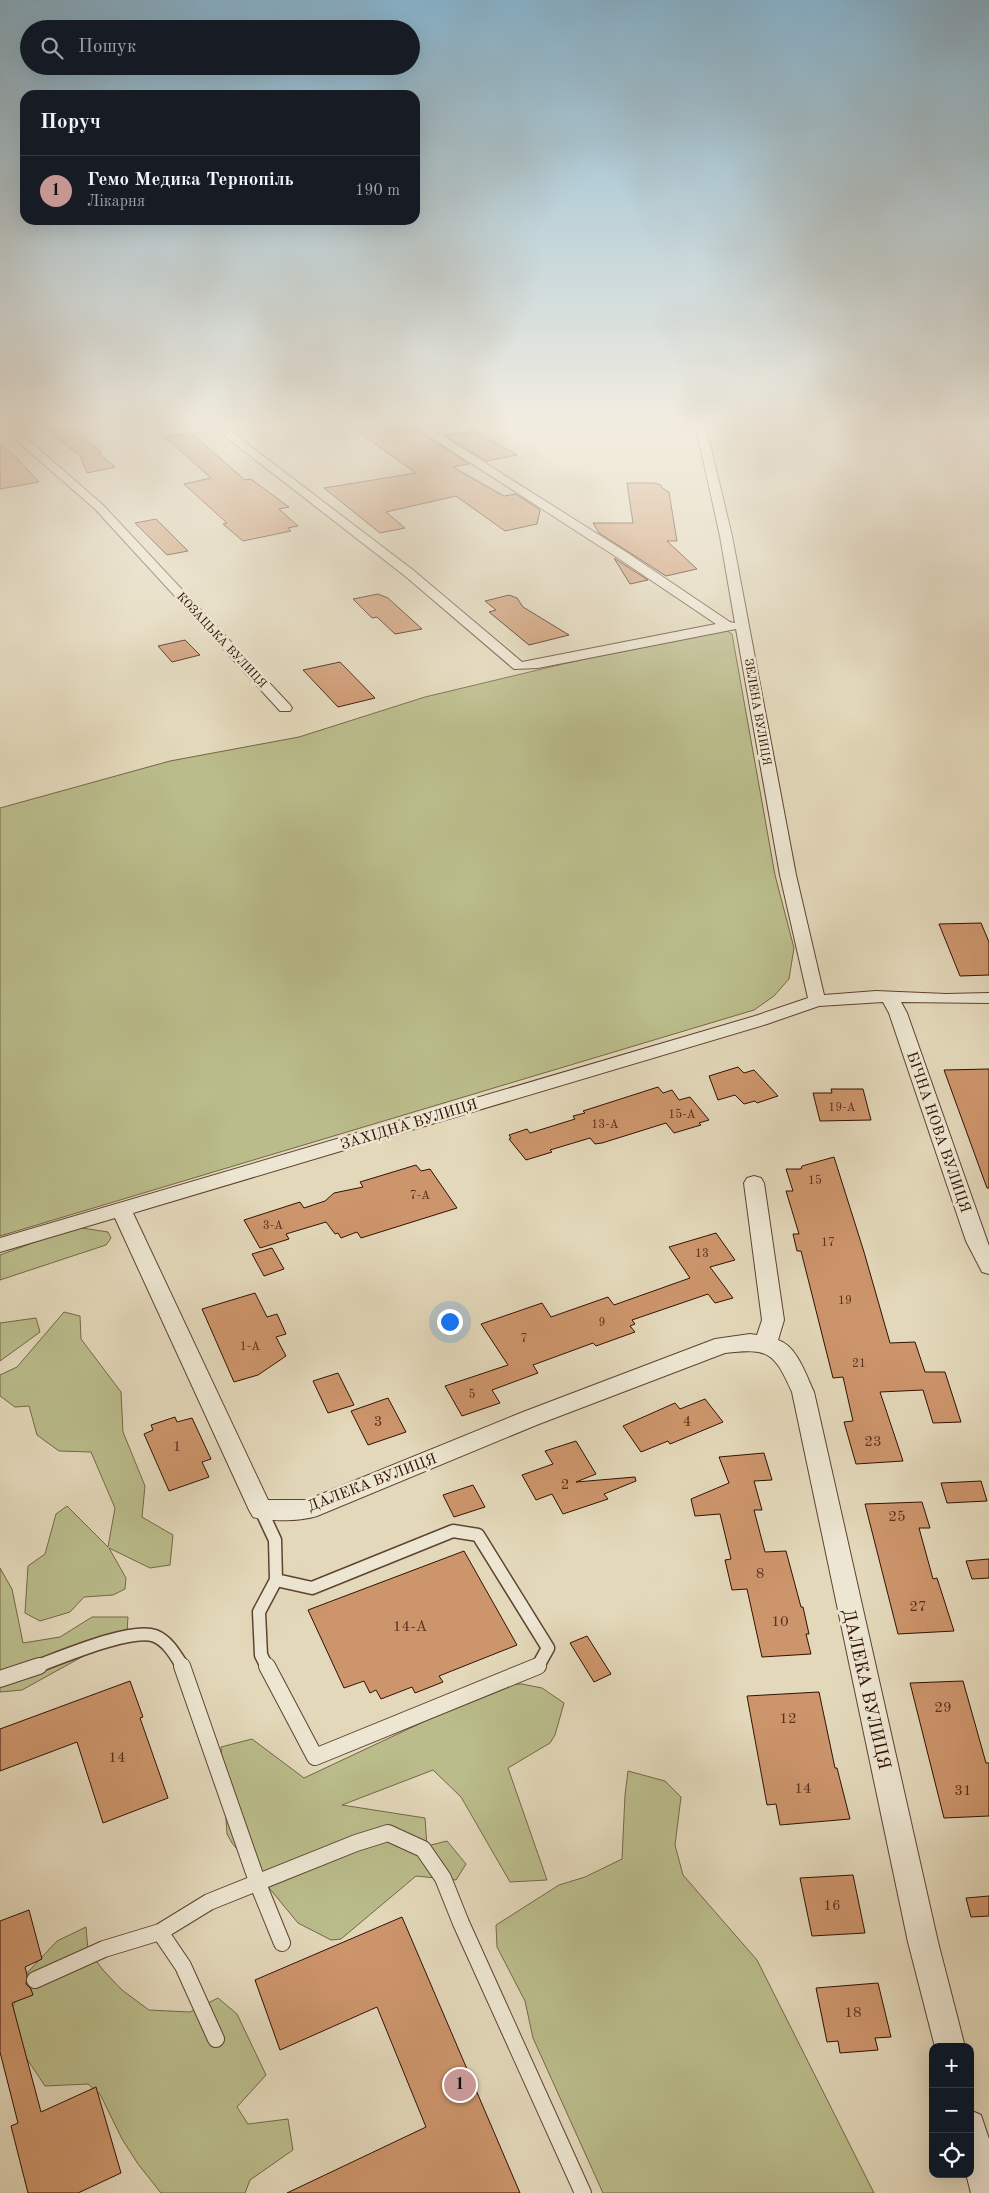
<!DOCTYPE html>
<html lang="uk">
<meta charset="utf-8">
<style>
:root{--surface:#171b24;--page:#20242c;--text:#f1f3f6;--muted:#9ea1a6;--line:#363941;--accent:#c59692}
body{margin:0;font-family:"Old Standard TT",serif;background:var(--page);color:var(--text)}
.controls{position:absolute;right:15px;bottom:15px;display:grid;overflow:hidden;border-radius:10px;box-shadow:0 5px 20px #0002}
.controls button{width:45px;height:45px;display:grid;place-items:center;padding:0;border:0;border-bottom:1px solid var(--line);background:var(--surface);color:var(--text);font:25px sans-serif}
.you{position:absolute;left:449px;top:1321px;width:18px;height:18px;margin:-12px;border:4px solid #fff;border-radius:50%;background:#1a73e8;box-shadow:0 0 0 8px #1a73e833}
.badge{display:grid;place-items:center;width:32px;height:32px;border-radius:50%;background:var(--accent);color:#111;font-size:16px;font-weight:700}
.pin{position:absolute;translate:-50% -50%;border:2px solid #fff;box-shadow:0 1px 5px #0006}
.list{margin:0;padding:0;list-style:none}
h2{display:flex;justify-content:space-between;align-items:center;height:65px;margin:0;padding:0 20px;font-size:21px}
h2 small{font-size:16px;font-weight:400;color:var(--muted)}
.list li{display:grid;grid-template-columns:32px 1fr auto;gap:15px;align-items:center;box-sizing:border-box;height:70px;padding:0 20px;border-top:1px solid var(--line)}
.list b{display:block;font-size:19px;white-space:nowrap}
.list p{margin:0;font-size:16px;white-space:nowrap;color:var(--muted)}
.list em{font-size:16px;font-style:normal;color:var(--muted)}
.icon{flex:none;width:28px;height:28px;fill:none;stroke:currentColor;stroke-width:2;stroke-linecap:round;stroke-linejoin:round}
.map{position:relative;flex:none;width:989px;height:2193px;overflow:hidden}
.search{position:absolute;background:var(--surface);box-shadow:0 5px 20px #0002;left:20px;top:20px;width:400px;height:55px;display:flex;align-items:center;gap:12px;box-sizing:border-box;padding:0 18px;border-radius:28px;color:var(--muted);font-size:19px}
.panel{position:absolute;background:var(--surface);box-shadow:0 5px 20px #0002;left:20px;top:90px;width:400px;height:135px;border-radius:15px}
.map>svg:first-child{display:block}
.green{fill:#babc8b;stroke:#766647}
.building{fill:#cd956c;stroke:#321103}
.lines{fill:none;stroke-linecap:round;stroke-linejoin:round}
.lane-far1-casing{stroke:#5e4331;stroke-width:15}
.lane-casing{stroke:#5e4331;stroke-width:18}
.street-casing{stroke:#5e4331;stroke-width:2}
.lane-far1{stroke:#ede6d2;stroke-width:12}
.lane{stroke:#ede6d2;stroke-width:16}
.street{fill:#ede6d2;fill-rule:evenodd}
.labels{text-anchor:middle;stroke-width:5;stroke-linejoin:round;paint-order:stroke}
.far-street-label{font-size:12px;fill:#321103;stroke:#ede6d2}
.number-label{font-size:12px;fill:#59321d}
.street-label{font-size:15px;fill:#321103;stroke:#ede6d2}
.near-number-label{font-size:15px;fill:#59321d}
.near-street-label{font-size:18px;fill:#321103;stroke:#ede6d2}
</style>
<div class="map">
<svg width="989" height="2193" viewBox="0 0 989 2193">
<rect width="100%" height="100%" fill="#e3d8ba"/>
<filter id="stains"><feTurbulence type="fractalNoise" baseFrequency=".004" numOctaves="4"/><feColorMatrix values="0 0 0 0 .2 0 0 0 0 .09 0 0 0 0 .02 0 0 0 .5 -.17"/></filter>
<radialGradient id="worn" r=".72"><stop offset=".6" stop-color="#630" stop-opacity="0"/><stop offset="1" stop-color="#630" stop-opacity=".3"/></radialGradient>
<!-- green -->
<path class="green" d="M782,423h36v4l-16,3 -30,-3 10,-2z
M724,629l8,5 43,241 19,73 -5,31 -15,17 -20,14 -754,226v-428l170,-47 129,-24 126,-40 138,-33z
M82,1228l26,4 3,6 -5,7 -106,35v-25l65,-24z
M64,1312l16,4 1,23 40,53 2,40 22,54 -3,31 31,18 -3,30 -20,3 -41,-20 17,30 -1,11 -12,6 -29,2 -14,15 -30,9 -15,-8 3,-47 17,-12 11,-40 11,-8 41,41 7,-39 -24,-56 -32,-1 -22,-16 -8,-29 -14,1 -15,-11v-21l17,-8z
M36,1318l4,14 -40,29v-38z
M0,1568l12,21 11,54 37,-6 32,-20h36l-1,15 -105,58 -22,2z
M522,1684l20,4 22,15 -9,32 -5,8 -42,25 39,112 -37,2 -49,-85 -28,-27 -91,35 83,13 2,28 20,-5 19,23 -10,16 -40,-4 -75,63 -10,1 -33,-17 -66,-80 -5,-9 -6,-87 31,-8 52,39 198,-93z
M628,1771l37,10 16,16 -6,48 8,30 74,85 117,233h-271l-70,-155 -8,-37 -28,-54 -1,-22 63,-40 26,-8 37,-18 3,-64z
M86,1927l2,23 15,20 19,20 27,20 41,2 28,-14 19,16 29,61 -29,32 11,17 40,-5 5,31 -43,30 -5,13h-84l-23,-29 -16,-25 -22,-45 -12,-10 -43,2 -22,-33 -10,-46 13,-33 31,-33z"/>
<!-- building -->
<path class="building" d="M39,423h27l35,29 -3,1 17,14 -28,6 -7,-17z
M346,423h61l62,41 -16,3 51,29 12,-2 24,16 -3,14 -32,7 -49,-35 -70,16 19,16 -25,5 -56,-45 92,-15z
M474,431l43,24 -31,6 -42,-26z
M191,433l54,47 6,-1 38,28 -10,2 19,17 -10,2 3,3 -48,10 -20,-17 4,-1 -43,-39 27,-6 -46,-41z
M0,444l17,14 22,24 -39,7z
M627,483h27l7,2 1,3 7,4 8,49h-10l30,28 -31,7 -67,-43 -6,-10h40z
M156,519l32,32 -21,4 -32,-32z
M614,558l3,2 31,20 -18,4z
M378,594l10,4 34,31 -27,5 -18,-17 -5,1 -19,-19z
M509,595l8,3 6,9 46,28 -40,10 -40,-33 7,-2 -11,-9z
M185,640l15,15 -28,7 -14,-16z
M340,662l35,36 -37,9 -35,-37z
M981,923l8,19v33l-29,1 -21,-52z
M738,1067l6,6 10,-3 24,26 -21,7 -2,-2 -11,3 -9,-9 -17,5 -9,-24z
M989,1069v119h-2l-43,-118z
M658,1087l5,6 9,-3 7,10 11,-3 19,23 -10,3 2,2 -27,8 -8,-10 -64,20 -7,1 -5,-6 -40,12 2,2 -26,8 -17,-21 2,-1 -2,-3 18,-6 3,4 45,-14 -2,-3 12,-3 -2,-2z
M831,1089h32l8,31 -51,1 -7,-28h19z
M834,1157l30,95 26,91 25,-1 10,30h20l16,50 -28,1 -10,-33 -43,2 23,69 -47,3 -12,-42 9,-1 -10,-44 -10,1 -32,-127h-4l-4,-17h6l-13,-43h7l-7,-22h15l1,-3z
M416,1165l5,6 9,-2 27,39 -96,30 -4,-6 -16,6 -3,-5 -3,1 -9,-12 -40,12 3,5 -29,9 -16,-28 56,-18 4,6 21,-7 9,-8 29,-6 -3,-5z
M716,1233l19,27 -25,7 23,31 -18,5 -7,-9 -76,26 3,4 -5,2 5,6 -39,14 -3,-3 -60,22 5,8 -46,17 8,13 -38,13 -17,-30 63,-21 -27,-41 61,-21 9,14 57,-20 6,8 76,-27 -21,-31z
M272,1248l12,21 -20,7 -12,-22z
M255,1293l12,24 10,-3 9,20 -10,3 10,19 -28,19 -24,7 -32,-73z
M338,1373l16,32 -26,8 -15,-32z
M388,1398l18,34 -38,13 -17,-34z
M705,1399l18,23 -53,22 -2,-3 -27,11 -18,-26 52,-23 5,6z
M175,1417l2,5 15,-4 19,41 -9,3 7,15 -40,14 -25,-57 9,-4 -2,-5z
M576,1441l20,33 -20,8 59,-5 1,4 -32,13 4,5 -45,15 -11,-20 -16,6 -14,-25 31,-11 -8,-13z
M764,1453l8,27 -18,1 8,29h-8l11,42 21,-1 15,56h2l6,27h-3l5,20 -49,3 -15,-68 -15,1 -7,-30 6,-1 -11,-45 -25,2 -4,-17 38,-16 -10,-26z
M981,1481l6,20 -40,2 -6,-20z
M473,1485l12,22 -31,10 -11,-22z
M922,1502l8,26h-11l14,51 4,-1 17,53 -56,3 -33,-130z
M464,1551l53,94 -78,31 4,6 -28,11 -3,-6 -31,12 -5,-9 -6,3 -6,-12 -20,7 -36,-78z
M989,1559v19l-17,1 -6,-18z
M587,1636l24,38 -17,8 -24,-39z
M130,1681l13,36 -3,1 28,80 -65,25 -26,-81 -77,29v-42z
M963,1681l23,82h3v53l-45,2 -34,-135z
M819,1692l16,76h2l13,51 -70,6 -4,-21 -9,1 -20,-109z
M853,1875l12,58 -53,3 -12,-58z
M989,1896v20l-18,1 -5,-19z
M29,1910l13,49 -17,8 2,8 -1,9 5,5 2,6 -21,8 29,109 55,-25 25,86 -43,20h-50l-17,-67 7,-3 -18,-71v-131z
M402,1917l118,276h-233l139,-66 -49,-120 -97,43 -25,-70z
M878,1983l13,54 -16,1 3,12 -38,3 -2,-12 -11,1 -11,-54z"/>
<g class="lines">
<!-- lane-far1 casing -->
<g class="lane-far1-casing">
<path id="lane-far1" d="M261,1510l14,30 1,40
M276,1580l36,8 141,-57 25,4 70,113 -10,18 -3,1
M35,1667c25,-9 96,-40 120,-31 13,5 21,20 28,31
M267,1667l-6,-12 -2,-43 17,-32"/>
</g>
<!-- lane casing -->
<g class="lane-casing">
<path id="lane" d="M182,1666l76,218 24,59
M267,1666l48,91 223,-91
M0,1679l39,-13
M160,1932l23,34 33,73
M35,1980l69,-31 56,-17 49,-30 147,-59 32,-10 35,16 20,29 18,45 122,270"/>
</g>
<!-- street casing -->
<g class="street-casing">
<path id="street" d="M4,423h11l17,20 71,62 187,200 2,3 -2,3h-10l-185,-202 -71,-62z
M208,423h12l193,147 109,92 194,-38 -98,-66 -209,-135h13l204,129 104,70 5,1 -15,-87 -25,-113h10l27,113 64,339 28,120 52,-4 70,3 43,-1v10l-88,-1 6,11 82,233v28l-7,-2 -16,-31 -77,-228 -6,-11 -64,4 -52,18 -634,189 135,287h39l216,-88 192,-73 35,-5 7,1 5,-15 -18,-137 3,-5 7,-2 7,2 3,5 20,137 -6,20c19,6 28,35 36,52l124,550 27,105h-30l-27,-105 -116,-550c-18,-40 -23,-44 -67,-39l-186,71 -222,92c-15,5 -49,6 -64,1l-4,-7 -134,-292 -115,34v-14l755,-222 53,-18 -28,-123 -44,-246 -198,39 -24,1 -109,-93z
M970,2110l11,5 8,24v54h-18l-5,-19h4z"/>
</g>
<!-- lane-far1 -->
<use href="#lane-far1" class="lane-far1"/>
<!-- lane -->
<use href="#lane" class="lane"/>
<!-- street -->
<use href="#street" class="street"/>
</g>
<!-- sky -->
<linearGradient id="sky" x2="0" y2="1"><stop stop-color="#87b6d1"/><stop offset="0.58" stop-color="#f2ede0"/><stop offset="1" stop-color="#f2ede0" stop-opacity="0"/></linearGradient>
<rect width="989" height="730" fill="url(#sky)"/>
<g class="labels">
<!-- far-street labels -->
<g class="far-street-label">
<text transform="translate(222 640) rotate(47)" y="4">КОЗАЦЬКА ВУЛИЦЯ</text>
<text transform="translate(758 712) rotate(80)" y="4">ЗЕЛЕНА ВУЛИЦЯ</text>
</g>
<!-- number labels -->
<g class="number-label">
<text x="842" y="1111">19-А</text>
<text x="682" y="1118">15-А</text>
<text x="605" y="1128">13-А</text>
<text x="815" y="1184">15</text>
<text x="420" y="1199">7-А</text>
<text x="273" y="1229">3-А</text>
<text x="828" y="1246">17</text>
<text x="702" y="1257">13</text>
<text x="845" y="1304">19</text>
<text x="602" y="1326">9</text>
<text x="524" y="1342">7</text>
<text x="250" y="1350">1-А</text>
<text x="859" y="1367">21</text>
<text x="472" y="1398">5</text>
</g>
<!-- street labels -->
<g class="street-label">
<text transform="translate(409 1124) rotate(-17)" y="5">ЗАХІДНА ВУЛИЦЯ</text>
<text transform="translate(939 1132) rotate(71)" y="5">БІЧНА НОВА ВУЛИЦЯ</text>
<text transform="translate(372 1482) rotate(-21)" y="5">ДАЛЕКА ВУЛИЦЯ</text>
</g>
<!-- near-number labels -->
<g class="near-number-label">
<text x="378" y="1426">3</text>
<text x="687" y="1426">4</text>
<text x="873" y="1446">23</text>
<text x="177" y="1451">1</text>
<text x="565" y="1489">2</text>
<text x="897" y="1521">25</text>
<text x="760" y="1578">8</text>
<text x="918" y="1611">27</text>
<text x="780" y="1626">10</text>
<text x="410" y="1631">14-А</text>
<text x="943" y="1712">29</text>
<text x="788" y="1723">12</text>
<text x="117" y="1762">14</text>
<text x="803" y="1793">14</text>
<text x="963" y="1795">31</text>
<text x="832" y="1910">16</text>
<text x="853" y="2017">18</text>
</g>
<!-- near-street labels -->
<g class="near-street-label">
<text transform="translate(867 1689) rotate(77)" y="6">ДАЛЕКА ВУЛИЦЯ</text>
</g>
</g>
<rect width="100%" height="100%" filter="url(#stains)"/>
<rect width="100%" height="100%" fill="url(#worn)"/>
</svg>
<div class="controls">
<button>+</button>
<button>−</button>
<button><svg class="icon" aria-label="locate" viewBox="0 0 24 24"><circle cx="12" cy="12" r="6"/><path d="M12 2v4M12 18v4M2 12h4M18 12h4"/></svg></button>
</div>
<div class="you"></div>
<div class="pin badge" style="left:460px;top:2085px">1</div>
<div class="search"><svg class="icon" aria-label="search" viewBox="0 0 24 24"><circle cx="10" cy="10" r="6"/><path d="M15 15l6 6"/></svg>Пошук</div>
<section class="panel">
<h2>Поруч<small></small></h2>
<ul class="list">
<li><span class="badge">1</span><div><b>Гемо Медика Тернопіль</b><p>Лікарня</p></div><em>190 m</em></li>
</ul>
</section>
</div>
